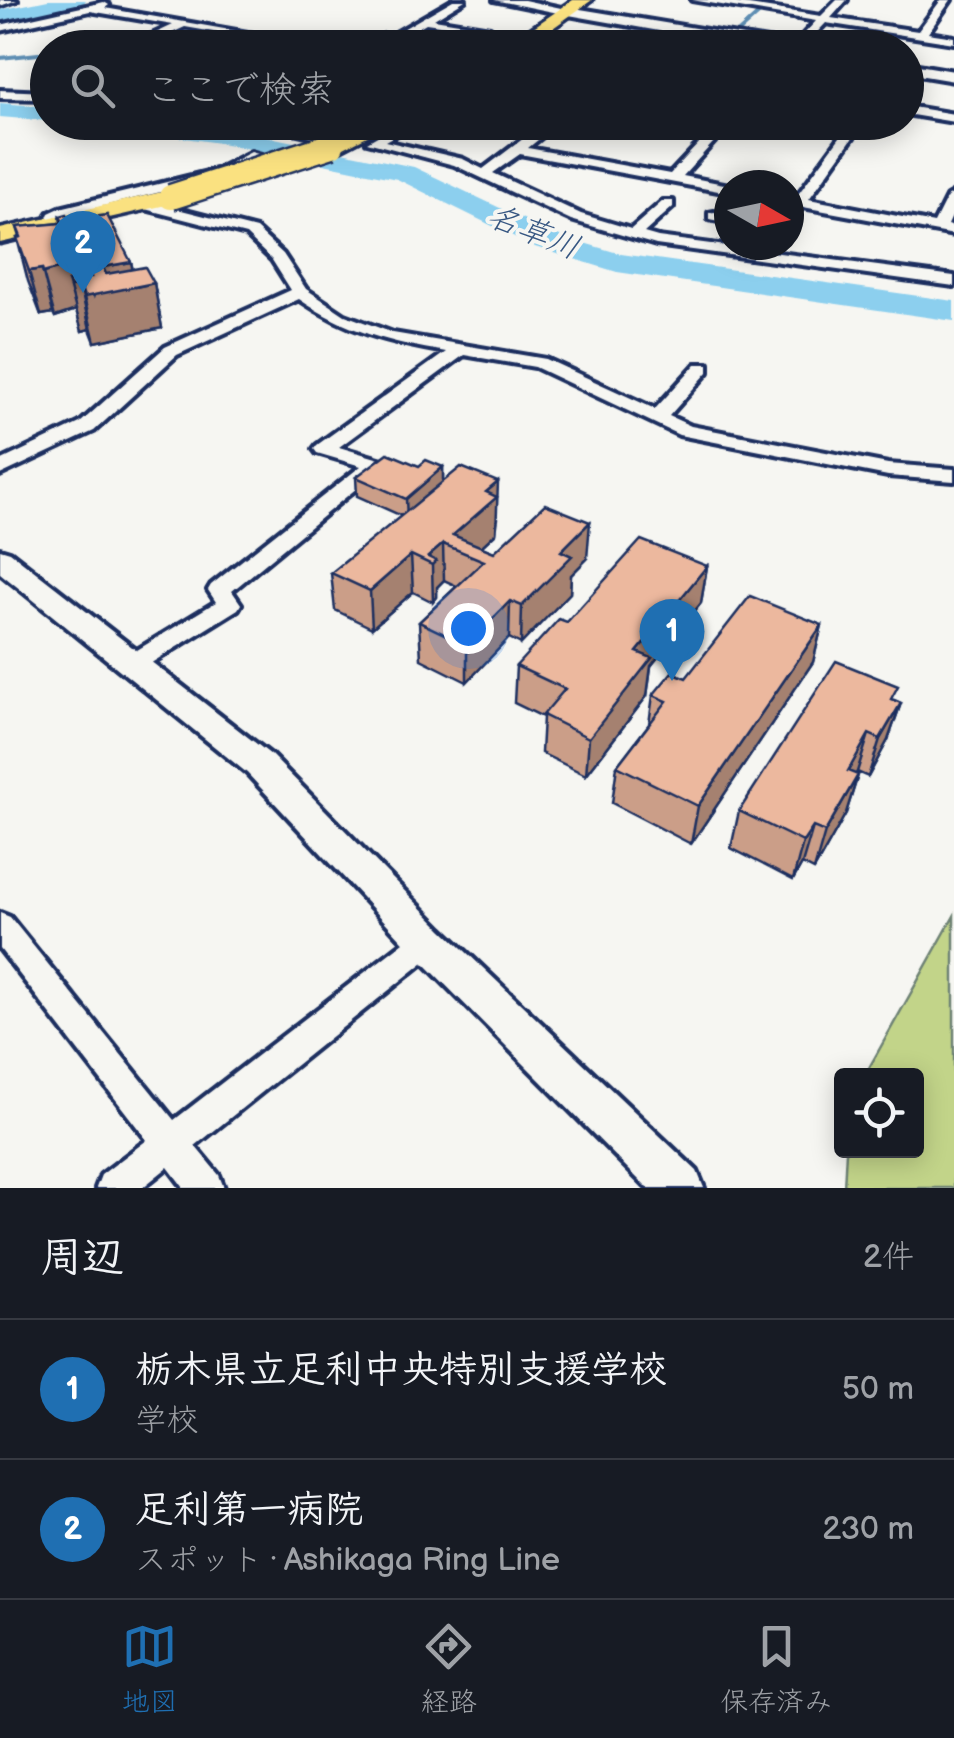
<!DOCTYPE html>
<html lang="ja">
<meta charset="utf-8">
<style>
:root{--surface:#171b24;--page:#20242c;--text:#f1f3f6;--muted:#9ea1a6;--line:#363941;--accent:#1f6fb2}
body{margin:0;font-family:"Balsamiq Sans","Klee One",sans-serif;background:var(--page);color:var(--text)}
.controls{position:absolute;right:30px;bottom:30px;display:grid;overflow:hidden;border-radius:10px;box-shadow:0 5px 25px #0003}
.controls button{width:90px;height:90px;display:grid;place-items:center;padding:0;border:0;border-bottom:2px solid var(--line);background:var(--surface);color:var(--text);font:50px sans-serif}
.compass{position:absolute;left:714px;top:170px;width:90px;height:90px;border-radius:50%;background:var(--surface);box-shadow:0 5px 25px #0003;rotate:99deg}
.you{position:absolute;left:468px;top:628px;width:35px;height:35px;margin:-25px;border:8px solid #fff;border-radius:50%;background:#1a73e8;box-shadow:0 0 0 15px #1a73e833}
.badge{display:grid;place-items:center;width:65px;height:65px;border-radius:50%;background:var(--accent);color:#fff;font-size:32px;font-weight:700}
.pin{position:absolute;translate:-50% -82px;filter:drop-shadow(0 2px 5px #0008)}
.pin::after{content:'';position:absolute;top:52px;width:35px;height:30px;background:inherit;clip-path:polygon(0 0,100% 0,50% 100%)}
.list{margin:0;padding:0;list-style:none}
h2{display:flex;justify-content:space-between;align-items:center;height:130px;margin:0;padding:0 40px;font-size:42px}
h2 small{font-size:32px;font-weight:400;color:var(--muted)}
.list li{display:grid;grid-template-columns:65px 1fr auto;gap:30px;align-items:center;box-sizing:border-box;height:140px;padding:0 40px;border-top:2px solid var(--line)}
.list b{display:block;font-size:38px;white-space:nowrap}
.list p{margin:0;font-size:32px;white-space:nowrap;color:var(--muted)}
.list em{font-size:32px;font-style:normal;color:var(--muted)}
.icon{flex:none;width:55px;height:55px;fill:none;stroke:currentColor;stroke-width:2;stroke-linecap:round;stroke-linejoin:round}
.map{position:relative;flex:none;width:954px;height:1188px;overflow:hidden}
.search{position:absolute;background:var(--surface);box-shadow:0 5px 25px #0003;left:30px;right:30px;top:30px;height:110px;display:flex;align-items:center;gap:25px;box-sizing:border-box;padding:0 35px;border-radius:55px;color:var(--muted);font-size:38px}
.sheet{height:410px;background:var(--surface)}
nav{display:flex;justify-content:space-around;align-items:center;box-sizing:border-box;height:140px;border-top:2px solid var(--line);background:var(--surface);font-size:28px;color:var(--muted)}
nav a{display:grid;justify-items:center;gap:5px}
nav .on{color:var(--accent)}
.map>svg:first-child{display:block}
.green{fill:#c2d489;stroke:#6e8274;stroke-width:2.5}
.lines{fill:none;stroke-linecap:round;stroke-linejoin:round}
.stream{stroke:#5f8fb4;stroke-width:4}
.river{fill:#8ccfee;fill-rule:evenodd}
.minor-casing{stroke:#1b2f5e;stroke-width:8}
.tertiary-casing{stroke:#1b2f5e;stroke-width:8}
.secondary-casing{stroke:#1b2f5e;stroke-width:8}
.primary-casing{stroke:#1b2f5e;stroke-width:7}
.minor{fill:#f6f6f2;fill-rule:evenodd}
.tertiary{fill:#f6f6f2;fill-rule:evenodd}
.secondary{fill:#f6f6f2;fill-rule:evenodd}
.primary{fill:#fae180;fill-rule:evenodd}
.primary-bridge-casing{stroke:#1b2f5e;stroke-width:29;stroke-linecap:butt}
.primary-bridge{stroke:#fae180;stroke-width:24}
.wall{fill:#cb9e88;stroke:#1b2f5e;stroke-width:2.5}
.shaded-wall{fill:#a5816f;stroke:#1b2f5e;stroke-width:2.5}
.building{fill:#ecb89e;stroke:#1b2f5e;stroke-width:2.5}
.labels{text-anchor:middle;stroke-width:8;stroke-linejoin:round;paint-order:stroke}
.far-water-label{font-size:32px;font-style:italic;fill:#375782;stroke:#f6f6f2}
</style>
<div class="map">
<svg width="954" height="1188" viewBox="0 0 954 1188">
<rect width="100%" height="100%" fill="#f6f6f2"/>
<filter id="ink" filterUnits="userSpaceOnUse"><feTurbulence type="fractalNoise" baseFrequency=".01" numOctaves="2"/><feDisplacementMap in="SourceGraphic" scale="20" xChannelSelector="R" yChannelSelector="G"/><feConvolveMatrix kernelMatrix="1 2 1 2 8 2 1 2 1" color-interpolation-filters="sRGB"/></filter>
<g filter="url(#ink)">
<!-- green -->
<path class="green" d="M954,916v272h-110l2,-37 70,-1v-74l-51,-1z"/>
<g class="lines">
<!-- stream -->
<path class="stream" d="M150,43l25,5
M97,48l26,-3
M721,48l53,-48
M0,58l48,-5
M611,122l24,5 5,-5"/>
<!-- river -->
<path class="river" d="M48,0h38l-3,4 -83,18v-12z
M0,103l48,4v14l-48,-4z
M110,122h71l45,6 188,39 143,68 64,19 333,47v20l-337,-49 -82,-25 -138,-68 -171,-35 -104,-15z"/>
<!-- minor casing -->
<g class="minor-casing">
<path id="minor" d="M0,0h17l-17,6z
M453,0h12l-31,19 56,9 4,5 -68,-10 -42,25h-14z
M692,0h24l105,16 16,-16h10l-16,18 87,13 23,-31h10l-23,33 26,4v6l-128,-20 -24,25h-11l25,-27z
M104,2l5,3 -4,3 228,40h-27l-121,-21 -46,21h-15l49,-23 -83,-14 -90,20v-6z
M524,37l40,8 5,3 -49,-6z
M0,90l48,2v7l-48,-1z
M906,106l48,8v8l-48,-8z
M249,122c20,0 63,11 77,8 13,-3 19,-8 33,-8l-34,17z
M402,122h17l-34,19 78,18 20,10 62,-47h15l-32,26 142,26 49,-52h13l-49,54 46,9v8l-209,-39 -27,19 88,41 50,15 32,-28h10v6l-29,26 14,4 296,39v10l-298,-41 -85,-25 -117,-55 -87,-23z
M851,122h13l-55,77 125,24 13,-26 7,-4v19l-6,13 6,2v8l-151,-28 -14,14v-25l7,1z
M251,152l11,3 -36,21 -156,38 -10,4 -4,10 -12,-3 5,-12 11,-5 156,-38z
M142,200l114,29 27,25 23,35 39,26 48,18 153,26 109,50 41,-45h12v8l-39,44 22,10 197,38 66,5v12l-66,-5 -209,-41 -144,-68 -71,-12 -125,92 44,13 3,4 -154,127 9,13 -3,5 -98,61h-16l-4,-6 4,-6 92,-56 -8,-12 3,-5 150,-119 -44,-13 -3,-4 3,-4 129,-93c-57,-10 -99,-20 -147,-53l-122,56 -83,76 -94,44v-14l80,-38 85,-76 126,-57 -19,-30 -26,-25 -109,-28 -2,-3z
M714,212l15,3v8l-20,-4v-6z
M0,913l10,4 164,203 243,-188 11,-4 11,4 4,9 -4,9 -244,196 24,29 5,13h-40l-16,-21 -26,21h-46l5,-13 46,-35 -147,-191z"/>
</g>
<!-- tertiary casing -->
<g class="tertiary-casing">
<path id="tertiary" d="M494,0h30l51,11 -7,4z
M0,549l10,3 261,203 171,174 255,242 7,17h-57l-233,-235 -167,-180 -247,-200z"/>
</g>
<!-- secondary casing -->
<g class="secondary-casing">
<path id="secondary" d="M568,7l218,36 7,5h-37l-193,-34 -2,-3z
M906,63l48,8v10l-48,-8z"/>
</g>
<!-- primary casing -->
<g class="primary-casing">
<path id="primary" d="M573,0h19l-67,48h-22z
M366,122h28l-54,28h-16l-3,-5z
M171,190l8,2 4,5 -4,5 -179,41v-14z"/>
</g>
<!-- minor -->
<use href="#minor" class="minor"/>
<!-- tertiary -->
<use href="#tertiary" class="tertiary"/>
<!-- secondary -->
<use href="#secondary" class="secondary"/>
<!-- primary -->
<use href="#primary" class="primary"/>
<!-- primary-bridge casing -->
<g class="primary-bridge-casing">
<path id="primary-bridge" d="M171,197l161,-52"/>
</g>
<!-- primary-bridge -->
<use href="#primary-bridge" class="primary-bridge"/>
</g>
<!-- wall -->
<path class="wall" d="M369,41l94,7h-93z
M60,216l71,46 2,8 21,13 8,45 -67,14 -5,-13 -8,2 -6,-21 -21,7 -2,-4 -12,2 -13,-34 -11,-43 3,-1 -3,-10 44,-4z
M419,466l24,1v15l55,36 -2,15 -15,14 13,5 93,7 -16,16 -1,18 -49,51 -12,-6 -42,44 -46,-23 -2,-37 38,-36 -13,-6 -7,7v10l-4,5 -20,-10 -41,36 -37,-18 -4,-37 71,-57 -45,-20 -1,-19z
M707,566l-6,37 -50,63 -4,30 -61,79 -45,-22 2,-36 -29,-14 2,-37 51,-44z
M822,625l-9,37 -122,182 -79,-41 5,-37 32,-42 4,-29 33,-17z
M894,700l7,3 -13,37 -20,37 -11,-5 -1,2 2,1 -12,38 -32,57 -12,-6 -9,16 -62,-32 8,-37z"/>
<!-- shaded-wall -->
<path class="shaded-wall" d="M131,262l5,25 18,-4 8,45 -67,14 -11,-45 -4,-12 10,44 -8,2 -14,-50 8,29 -21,7 -12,-44 25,-7 5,20h2l-3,-13 16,-3 6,25 9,-28z
M42,269l11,44 -12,2 -12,-44z
M443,467v18l-36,33 -1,-19z
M498,482l-2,51 -25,23 -18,-21 33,-43z
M590,522l-3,37 -16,16 -1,18 -49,51 1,-38 39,-55z
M443,544l1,36 -7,7v10l-4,5 -1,-37 -4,-8z
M411,555l2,37 -41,36 -2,-37z
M707,566l-6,37 -50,63 -4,30 -61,79 3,-37 48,-86z
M510,601l-1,37 -42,44v-37z
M822,625l-9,37 -122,182 7,-38z
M901,703l-13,37 -20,37 12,-38z
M869,734l-12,38 -21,36 12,-37z
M858,775l-12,38 -32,57 11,-38z
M813,827l-11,37 -9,16 10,-38z"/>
<!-- building -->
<path class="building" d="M384,32l79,12 -5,4h-39l-50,-7z
M67,214l3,7 37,-6 24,47 -28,5 3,7 39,-7 9,16 -70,14 -4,-12 -9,2 -3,-6 23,-4 -3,-7 -16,3 -4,-7 -25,7 -1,-4 -13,2 -12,-33 4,-1 -4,-10 46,-4 -3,-7z
M388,453l31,13 7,-6 17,7 -37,32 -50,-22z
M461,467l37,15 -12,10 11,5 -44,38 41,17 51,-48 45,18 -29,29 11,5 -50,50 -12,-5 -43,44 -48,-23 65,-61 -41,-17 -15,13 8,4 -4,4 -21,-10 -41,36 -39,-18z
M641,540l66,26 -70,86 15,6 -63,80 -46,-23 22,-26 -49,-23 43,-47 8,3z
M750,596l72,29 -124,181 -81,-40 50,-65 -14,-6 19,-23 14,6z
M836,661l62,25 -7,13 10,4 -21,36 -11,-5 -21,37 10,4 -33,57 -12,-5 -10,15 -64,-31z"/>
</g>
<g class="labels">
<!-- far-water labels -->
<g class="far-water-label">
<text transform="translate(534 231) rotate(22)" y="11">名草川</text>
</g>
</g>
</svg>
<div class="controls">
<button><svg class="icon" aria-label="locate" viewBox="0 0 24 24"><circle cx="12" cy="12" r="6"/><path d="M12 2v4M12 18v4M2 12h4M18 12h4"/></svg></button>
</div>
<svg class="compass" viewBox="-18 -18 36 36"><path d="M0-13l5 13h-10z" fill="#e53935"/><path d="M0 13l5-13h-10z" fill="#9ea1a6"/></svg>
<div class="you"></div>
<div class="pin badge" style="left:672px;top:681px">1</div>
<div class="pin badge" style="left:83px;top:293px">2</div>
<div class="search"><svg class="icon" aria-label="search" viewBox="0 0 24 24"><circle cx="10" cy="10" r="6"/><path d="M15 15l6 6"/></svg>ここで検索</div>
</div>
<section class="sheet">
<h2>周辺<small>2件</small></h2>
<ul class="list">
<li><span class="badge">1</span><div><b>栃木県立足利中央特別支援学校</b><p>学校</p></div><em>50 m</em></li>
<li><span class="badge">2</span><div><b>足利第一病院</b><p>スポット · Ashikaga Ring Line</p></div><em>230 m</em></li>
</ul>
</section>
<nav>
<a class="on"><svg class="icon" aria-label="map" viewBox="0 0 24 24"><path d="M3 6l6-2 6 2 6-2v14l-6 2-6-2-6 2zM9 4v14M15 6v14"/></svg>地図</a>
<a><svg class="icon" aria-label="directions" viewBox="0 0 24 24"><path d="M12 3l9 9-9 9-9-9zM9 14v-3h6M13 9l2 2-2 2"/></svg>経路</a>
<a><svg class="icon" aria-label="saved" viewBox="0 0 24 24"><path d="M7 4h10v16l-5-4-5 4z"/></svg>保存済み</a>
</nav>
